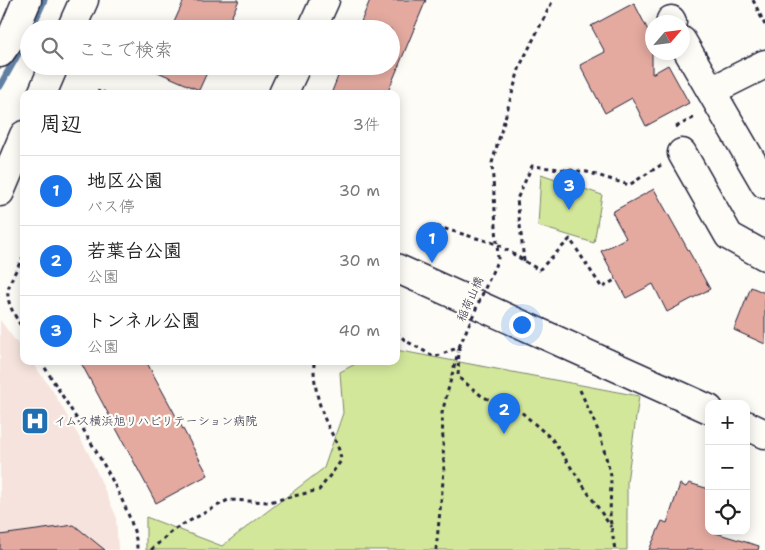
<!DOCTYPE html>
<html lang="ja">
<meta charset="utf-8">
<style>
:root{--surface:#fff;--page:#f6f6f6;--text:#222;--muted:#767676;--line:#e0e0e0;--accent:#1a73e8}
body{margin:0;font-family:"Shantell Sans","Klee One",sans-serif;background:var(--page);color:var(--text)}
.controls{position:absolute;right:15px;bottom:15px;display:grid;overflow:hidden;border-radius:10px;box-shadow:0 2px 12px #0003}
.controls button{width:45px;height:45px;display:grid;place-items:center;padding:0;border:0;border-bottom:1px solid var(--line);background:var(--surface);color:var(--text);font:25px sans-serif}
.compass{position:absolute;left:645px;top:15px;width:45px;height:45px;border-radius:50%;background:var(--surface);box-shadow:0 2px 12px #0003;rotate:62deg}
.you{position:absolute;left:521px;top:324px;width:18px;height:18px;margin:-12px;border:4px solid #fff;border-radius:50%;background:#1a73e8;box-shadow:0 0 0 8px #1a73e833}
.badge{display:grid;place-items:center;width:32px;height:32px;border-radius:50%;background:var(--accent);color:#fff;font-size:16px;font-weight:700}
.pin{position:absolute;translate:-50% -41px;filter:drop-shadow(0 1px 2px #0008)}
.pin::after{content:'';position:absolute;top:26px;width:18px;height:15px;background:inherit;clip-path:polygon(0 0,100% 0,50% 100%)}
.list{margin:0;padding:0;list-style:none}
h2{display:flex;justify-content:space-between;align-items:center;height:65px;margin:0;padding:0 20px;font-size:21px}
h2 small{font-size:16px;font-weight:400;color:var(--muted)}
.list li{display:grid;grid-template-columns:32px 1fr auto;gap:15px;align-items:center;box-sizing:border-box;height:70px;padding:0 20px;border-top:1px solid var(--line)}
.list b{display:block;font-size:19px;white-space:nowrap}
.list p{margin:0;font-size:16px;white-space:nowrap;color:var(--muted)}
.list em{font-size:16px;font-style:normal;color:var(--muted)}
.icon{flex:none;width:28px;height:28px;fill:none;stroke:currentColor;stroke-width:2;stroke-linecap:round;stroke-linejoin:round}
.map{position:relative;flex:none;width:765px;height:550px;overflow:hidden}
.search{position:absolute;background:var(--surface);box-shadow:0 2px 12px #0003;left:20px;top:20px;width:380px;height:55px;display:flex;align-items:center;gap:12px;box-sizing:border-box;padding:0 18px;border-radius:28px;color:var(--muted);font-size:19px}
.panel{position:absolute;background:var(--surface);box-shadow:0 2px 12px #0003;left:20px;top:90px;width:380px;height:275px;border-radius:10px}
.map>svg:first-child{display:block}
.built{fill:#f6e3dd}
.green{fill:#d3e79b;stroke:#7a846b}
.lines{fill:none;stroke-linecap:round;stroke-linejoin:round}
.stream{stroke:#6180a3;stroke-width:7}
.building{fill:#e4aaa0;stroke:#22223b}
.minor-casing{stroke:#22223b;stroke-width:31}
.path{stroke:#22223b;stroke-width:3;stroke-dasharray:4 4;stroke-linecap:butt}
.minor{stroke:#fdfcf7;stroke-width:28}
.path-bridge{stroke:#22223b;stroke-width:3;stroke-dasharray:4 4;stroke-linecap:butt}
.labels{text-anchor:middle;stroke-width:4.5;stroke-linejoin:round;paint-order:stroke}
.street-label{font-size:12px;fill:#22223b;stroke:#fdfcf7}
.poi-label{font-size:12px;fill:#22223b;stroke:#fdfcf7;text-anchor:start}
</style>
<div class="map">
<svg width="765" height="550" viewBox="0 0 765 550">
<rect width="100%" height="100%" fill="#fdfcf7"/>
<filter id="ink" filterUnits="userSpaceOnUse"><feTurbulence type="fractalNoise" baseFrequency=".02" numOctaves="2"/><feDisplacementMap in="SourceGraphic" scale="10" xChannelSelector="R" yChannelSelector="G"/><feConvolveMatrix kernelMatrix="1 2 1 2 8 2 1 2 1" color-interpolation-filters="sRGB"/></filter>
<g filter="url(#ink)">
<!-- built -->
<path class="built" d="M0,320l24,32v9h7l20,27 38,66 27,62 2,34h-118z"/>
<!-- green -->
<path class="green" d="M541,174l61,21 -8,48 -56,-17z
M396,350l243,46 -12,86v68h-481v-33l76,29 102,-78 19,-55 -3,-41 21,-11h35z"/>
<g class="lines">
<!-- stream -->
<path class="stream" d="M31,29l13,-29
M0,86l29,-52"/>
</g>
<!-- building -->
<path class="building" d="M184,0h55l-13,29h-55z
M370,0h56l-39,94h-56l11,-28h49v-37h-33z
M634,3l18,35v36l16,-9 21,38 -43,23 -14,-28 -27,15 -25,-48 25,-13 -14,-26z
M144,66h66l-11,24z
M654,189l56,100 -43,23 -14,-28 -27,14 -25,-47 25,-13 -14,-26z
M751,287l14,6v51l-31,-14z
M80,361h66l62,114 -52,28z
M689,483l20,6v42l50,15 -1,4h-109l13,-29 5,2 13,-39 6,3z
M74,525l31,25h-105v-15z"/>
<g class="lines">
<!-- minor casing -->
<g class="minor-casing">
<path id="minor" d="M671,20l1,2
M71,29l13,-29
M312,29l13,-29
M682,41l83,143
M0,53l12,-17 15,-36
M711,91l54,-27
M42,94l12,-28
M283,94l13,-28
M682,153l47,83 36,20
M0,192l24,-57
M396,268l313,141
M746,425l19,9"/>
</g>
<!-- path -->
<path class="path" d="M753,0l12,25
M98,94l1,-4 8,4
M676,127l21,-11
M427,255l8,-29 62,18 42,26 31,-31 32,49 14,-9
M24,256c-21,37 -22,39 0,75
M498,259l-6,-96 28,-97 33,-66
M524,261l-7,-62 15,-33 55,6 42,13 32,-20
M396,332l10,9 29,16 24,-10
M459,347l-1,30 25,20 37,14 32,28 59,88
M41,361c24,41 97,147 96,189
M580,390l20,45 11,41 -1,42 5,32
M151,550l22,-20 55,-30 41,2 50,-12 22,-29c-1,-15 -9,-26 -15,-39 -8,-19 -13,-41 -12,-61
M436,550l8,-79 -2,-58 16,-61"/>
<!-- minor -->
<use href="#minor" class="minor"/>
<!-- path-bridge -->
<path class="path-bridge" d="M459,347l39,-88"/>
</g>
</g>
<!-- icons -->
<defs>
<g id="hospital-square" transform="scale(1.4375)"><rect x="-9" y="-9" width="18" height="18" rx="4" fill="#1f6fb2" stroke="#fdfcf7"/><path d="M-5-5h3v3.5h4V-5h3V5h-3V1.5h-4V5h-3Z" fill="#fff"/></g>
</defs>
<g fill-rule="evenodd">
<use href="#hospital-square" x="35" y="421"/>
</g>
<g class="labels">
<!-- street labels -->
<g class="street-label">
<text transform="translate(470 299) rotate(-66)" y="4">稲荷山橋</text>
</g>
<!-- poi labels -->
<g class="poi-label">
<text x="54" y="425">イムス横浜旭リハビリテーション病院</text>
</g>
</g>
</svg>
<div class="controls">
<button>+</button>
<button>−</button>
<button><svg class="icon" aria-label="locate" viewBox="0 0 24 24"><circle cx="12" cy="12" r="6"/><path d="M12 2v4M12 18v4M2 12h4M18 12h4"/></svg></button>
</div>
<svg class="compass" viewBox="-18 -18 36 36"><path d="M0-13l5 13h-10z" fill="#e53935"/><path d="M0 13l5-13h-10z" fill="#767676"/></svg>
<div class="you"></div>
<div class="pin badge" style="left:432px;top:263px">1</div>
<div class="pin badge" style="left:504px;top:434px">2</div>
<div class="pin badge" style="left:569px;top:210px">3</div>
<div class="search"><svg class="icon" aria-label="search" viewBox="0 0 24 24"><circle cx="10" cy="10" r="6"/><path d="M15 15l6 6"/></svg>ここで検索</div>
<section class="panel">
<h2>周辺<small>3件</small></h2>
<ul class="list">
<li><span class="badge">1</span><div><b>地区公園</b><p>バス停</p></div><em>30 m</em></li>
<li><span class="badge">2</span><div><b>若葉台公園</b><p>公園</p></div><em>30 m</em></li>
<li><span class="badge">3</span><div><b>トンネル公園</b><p>公園</p></div><em>40 m</em></li>
</ul>
</section>
</div>
